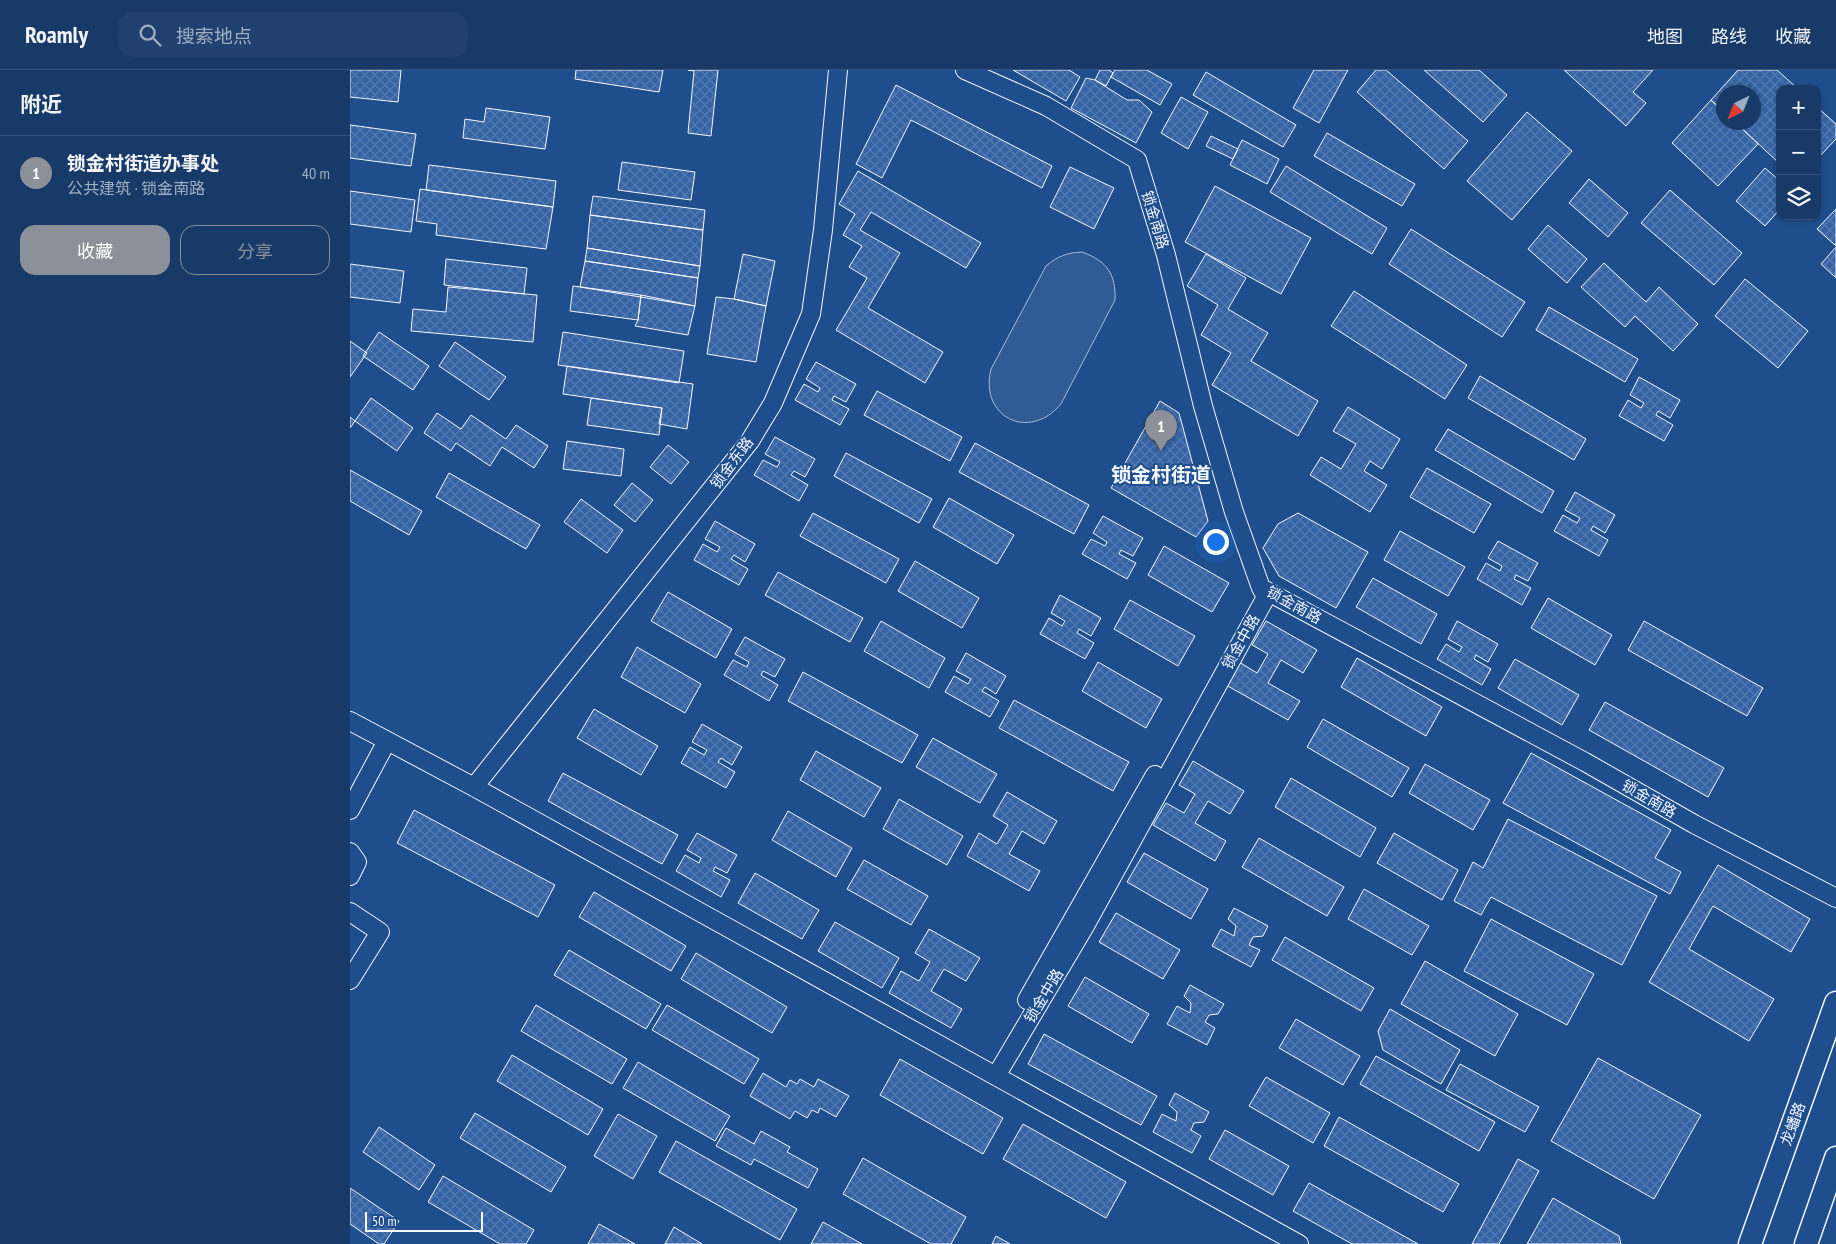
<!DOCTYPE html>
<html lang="zh">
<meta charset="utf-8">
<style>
:root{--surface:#173a69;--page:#20416f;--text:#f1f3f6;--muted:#9eadc0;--line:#36547d;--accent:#8c9099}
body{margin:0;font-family:"PT Sans Narrow","Noto Sans SC",sans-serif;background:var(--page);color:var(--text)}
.controls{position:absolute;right:15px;top:15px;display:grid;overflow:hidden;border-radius:10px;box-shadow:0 1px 4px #0004}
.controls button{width:45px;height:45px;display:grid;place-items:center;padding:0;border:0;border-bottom:1px solid var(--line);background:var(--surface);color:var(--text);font:25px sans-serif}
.compass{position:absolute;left:1366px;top:15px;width:45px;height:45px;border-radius:50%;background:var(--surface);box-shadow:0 1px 4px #0004;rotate:223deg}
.scale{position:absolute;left:15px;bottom:12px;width:118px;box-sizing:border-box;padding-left:5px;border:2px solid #f2f6ff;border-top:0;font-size:14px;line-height:18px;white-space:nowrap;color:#f2f6ff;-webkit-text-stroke:4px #1f4e8c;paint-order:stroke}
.you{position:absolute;left:865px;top:471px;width:18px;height:18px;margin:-12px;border:4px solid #fff;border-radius:50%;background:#1a73e8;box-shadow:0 0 0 8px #1a73e833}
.badge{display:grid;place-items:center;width:32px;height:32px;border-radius:50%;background:var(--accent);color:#fff;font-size:16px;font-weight:700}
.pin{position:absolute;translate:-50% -41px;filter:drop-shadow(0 1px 2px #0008)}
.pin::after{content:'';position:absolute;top:26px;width:18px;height:15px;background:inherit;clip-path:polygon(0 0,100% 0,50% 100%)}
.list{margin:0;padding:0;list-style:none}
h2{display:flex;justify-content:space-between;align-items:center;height:65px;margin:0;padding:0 20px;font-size:21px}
h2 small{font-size:16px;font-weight:400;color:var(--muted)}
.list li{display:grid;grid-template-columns:32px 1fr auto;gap:15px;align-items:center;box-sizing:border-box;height:75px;padding:0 20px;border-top:1px solid var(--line)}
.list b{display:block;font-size:19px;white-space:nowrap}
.list p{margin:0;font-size:16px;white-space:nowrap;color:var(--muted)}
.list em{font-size:16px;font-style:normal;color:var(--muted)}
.actions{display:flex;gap:10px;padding:15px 20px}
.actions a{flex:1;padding:11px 0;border:1px solid var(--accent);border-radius:15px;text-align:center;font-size:18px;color:var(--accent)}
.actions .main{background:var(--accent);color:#fff}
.icon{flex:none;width:28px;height:28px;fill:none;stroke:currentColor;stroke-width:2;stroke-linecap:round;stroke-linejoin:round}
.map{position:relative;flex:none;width:1486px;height:1174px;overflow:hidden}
header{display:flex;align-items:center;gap:30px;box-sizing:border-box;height:70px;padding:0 25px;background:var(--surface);border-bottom:1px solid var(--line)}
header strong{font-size:24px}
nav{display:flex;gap:28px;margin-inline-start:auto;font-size:18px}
.search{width:350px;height:45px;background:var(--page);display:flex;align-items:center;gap:12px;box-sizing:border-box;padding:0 18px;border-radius:15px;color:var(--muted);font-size:19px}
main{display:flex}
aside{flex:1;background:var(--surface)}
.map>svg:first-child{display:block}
.pitch{fill:#305b95;stroke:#a8bbd7}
.building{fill:url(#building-cross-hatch);stroke:#f2f6ff}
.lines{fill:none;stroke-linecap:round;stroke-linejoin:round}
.minor-casing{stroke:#f2f6ff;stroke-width:20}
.major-casing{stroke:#f2f6ff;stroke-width:25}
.minor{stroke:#1f4e8c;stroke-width:18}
.major{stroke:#1f4e8c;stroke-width:22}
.labels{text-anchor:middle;stroke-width:4;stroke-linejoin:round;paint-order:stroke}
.street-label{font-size:15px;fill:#f2f6ff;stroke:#1f4e8c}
.district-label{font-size:20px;font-weight:bold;fill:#f2f6ff;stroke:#1f4e8c}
</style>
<header>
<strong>Roamly</strong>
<div class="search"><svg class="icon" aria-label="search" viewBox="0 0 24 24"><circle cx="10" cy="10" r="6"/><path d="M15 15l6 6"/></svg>搜索地点</div>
<nav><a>地图</a><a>路线</a><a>收藏</a></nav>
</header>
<main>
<aside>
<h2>附近<small></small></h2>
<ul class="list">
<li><span class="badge">1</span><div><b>锁金村街道办事处</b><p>公共建筑 · 锁金南路</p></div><em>40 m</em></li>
</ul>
<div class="actions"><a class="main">收藏</a><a>分享</a></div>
</aside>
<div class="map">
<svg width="1486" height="1174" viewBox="0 0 1486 1174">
<defs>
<pattern id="building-cross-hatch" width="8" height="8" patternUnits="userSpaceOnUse" patternTransform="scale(1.25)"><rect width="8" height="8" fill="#3563a3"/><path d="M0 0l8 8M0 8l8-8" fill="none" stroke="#537ab1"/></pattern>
</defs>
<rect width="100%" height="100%" fill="#1f4e8c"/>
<!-- pitch -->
<path class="pitch" d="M732,182c25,9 34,22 33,48l-54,104c-32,38 -82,13 -70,-35l55,-103c12,-10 20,-13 36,-14z"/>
<!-- building -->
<path class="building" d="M0,0h51l-3,32 -48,-5z
M226,0h87l-4,22 -84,-13z
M338,0h30l-7,66 -23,-3 6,-62z
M663,0h56l11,7 -14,24z
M750,0h9l4,3 -7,13 -11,-6z
M765,0h32l25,14 -12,21 -49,-28z
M964,0h34l-29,53 -26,-15z
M1026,0h10l82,71 -24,28 -87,-77z
M1074,0h55l28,25 -24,27z
M1214,0h89l-20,22 13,11 -20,23z
M1388,0h39l21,19h-18v75l-45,-42h19v-30h-30v20l-13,-12z
M856,2l90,53 -13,22 -90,-52z
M736,8l9,2 32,20h12l13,12 -16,31 -65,-35z
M546,15l156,81 -10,22 -131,-68 -29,58 -26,-14z
M831,27l27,15 -20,37 -27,-16z
M1361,30l13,12v10h11l23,22 -40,42 -46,-43z
M1467,37l19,17v15l-19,20z
M136,38l64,9 -5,32 -82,-11 2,-19 19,3z
M1177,42l45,39 -60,69 -45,-39z
M0,55l66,9 -5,32 -61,-8z
M977,63l88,51 -13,22 -88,-50z
M861,66l27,13 -5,10 -27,-13z
M892,70l37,19 -12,25 -37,-19z
M272,92l73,10 -4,28 -73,-10z
M79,95l127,16 -3,26 -127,-17z
M936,96l101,62 -15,26 -102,-62z
M720,97l44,21 -20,41 -44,-22z
M1415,98l15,13v28l-15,17 -29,-25z
M508,101l123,72 -15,25 -95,-56 -11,18 40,23 -32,55 75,44 -18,31 -89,-53 31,-52 -18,-11 13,-21 -19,-11 12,-21 -16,-10z
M1239,109l39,34 -20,24 -39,-34z
M865,116l96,52 -30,56 -96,-52z
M70,119l133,18 -7,42 -110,-14 1,-11 -21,-3z
M1320,120l72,63 -28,32 -73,-62z
M0,121l65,9 -4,32 -61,-8z
M243,126l112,14 -2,20 -113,-15z
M1486,139v37l-19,-17z
M240,145l113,15 -3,36 -113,-18z
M1198,155l39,34 -20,24 -39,-34z
M1061,159l114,73 -23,35 -113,-73z
M1486,177v31l-15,-14z
M237,178l113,18 -2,12 -113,-17z
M393,184l32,7 -9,45 -32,-7z
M856,184l40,24 -18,31 40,24 -17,28 67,40 -20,35 -86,-51 19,-32 -30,-18 17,-30 -31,-19z
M96,189l81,9 -3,26 -80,-9z
M235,191l113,17 -3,28 -115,-19z
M1254,193l42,39 13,-15 39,37 -25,27 -38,-35 -10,11 -44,-40z
M0,194l54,7 -4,32 -50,-6z
M1395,209l63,52 -30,37 -63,-52z
M223,216l68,9 -3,25 -68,-9z
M98,217l89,8 -4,47 -122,-11 2,-22 33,3z
M1004,221l113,74 -22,34 -114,-73z
M291,225l54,11 -7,29 -53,-9 3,-6z
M366,227l18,2 32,7 -10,56 -49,-8z
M1199,237l89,52 -13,23 -89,-52z
M29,262l50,34 -16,24 -50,-34z
M213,262l121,19 -5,32 -121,-18z
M0,271l17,12 -17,24z
M105,272l51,35 -17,23 -50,-34z
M466,292l40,22 -10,18 -12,-6 -2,4 17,9 -9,16 -45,-25 9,-16 14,8 2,-4 -14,-9z
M217,296l126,18 -6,45 -28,-5 3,-16 -99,-14z
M1130,306l106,63 -12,21 -106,-62z
M1289,307l41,23 -10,18 -12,-7 -2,4 17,10 -9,16 -45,-25 9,-16 13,8 3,-5 -14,-8z
M527,321l85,46 -12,24 -86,-46z
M21,328l42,30 -16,23 -42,-30z
M241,328l71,10 -3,27 -72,-10z
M810,331l19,12 29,108 -12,16 -85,-49z
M998,337l52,32 -18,30 -12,-8 -6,10 23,14 -17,27 -60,-37 11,-18 20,12 15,-25 -23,-13z
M87,343l24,16 10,-14 35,24 10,-14 32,21 -14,22 -32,-21 -12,19 -34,-23 -5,8 -27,-18z
M0,347l5,4 -5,7z
M1098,359l106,62 -12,22 -107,-63z
M425,367l40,22 -10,18 -11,-6 -3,4 17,10 -9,16 -45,-26 9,-15 14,7 3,-5 -15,-8z
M217,371l57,8 -3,27 -58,-7z
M625,373l114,62 -15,29 -115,-62z
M318,375l21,17 -18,22 -21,-17z
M496,383l86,46 -13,24 -85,-47z
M1077,398l64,36 -17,29 -64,-36z
M0,400l72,41 -13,24 -59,-34z
M99,403l91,52 -14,24 -90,-52z
M282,413l21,17 -18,22 -21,-17z
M1225,422l40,23 -10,18 -12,-7 -2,4 17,10 -9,16 -45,-25 9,-16 14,8 3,-5 -15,-8z
M599,428l65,37 -17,29 -64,-37z
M231,429l42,31 -16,23 -43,-31z
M463,443l86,46 -13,24 -86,-47z
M948,443l70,39 -32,56 -57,-32 -16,-28 15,-24z
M753,446l40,22 -10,18 -12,-6 -2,4 17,9 -9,16 -45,-25 9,-15 14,7 2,-4 -14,-9z
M365,451l40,23 -10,18 -11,-7 -3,4 17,10 -9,16 -45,-25 9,-16 14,8 3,-5 -15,-8z
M1050,461l65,36 -17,29 -64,-36z
M1148,471l40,22 -10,18 -12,-6 -2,4 17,9 -9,17 -45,-26 9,-16 14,8 2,-5 -14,-8z
M814,476l65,37 -17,29 -64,-37z
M565,491l64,37 -17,30 -64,-37z
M428,502l85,46 -13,24 -85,-47z
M1023,508l64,36 -16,30 -65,-37z
M318,522l64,37 -16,29 -65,-37z
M710,525l41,23 -10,18 -12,-7 -2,4 17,10 -9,16 -45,-25 9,-16 13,8 3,-5 -14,-8z
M1198,528l64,37 -17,30 -64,-37z
M780,530l65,36 -17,30 -64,-37z
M531,551l64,37 -16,30 -65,-37z
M916,551l51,29 -14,23 -22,-13 -13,23 32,18 -12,19 -62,-35 13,-23 18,11 11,-19 -16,-9z
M1107,551l41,23 -10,18 -12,-7 -2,4 17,10 -9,16 -45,-26 9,-15 13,8 3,-5 -14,-8z
M1294,551l119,67 -16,28 -119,-66z
M395,567l40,22 -10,18 -12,-6 -2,4 17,10 -9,16 -45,-26 9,-15 14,7 2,-5 -14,-8z
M287,577l64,37 -16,29 -64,-36z
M616,583l40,23 -10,18 -11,-7 -3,4 17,10 -9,16 -45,-25 9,-16 14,8 3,-5 -15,-8z
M1007,588l85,49 -16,29 -85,-49z
M1165,589l64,36 -17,30 -64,-37z
M748,592l64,37 -16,29 -64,-37z
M453,602l115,63 -16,28 -114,-62z
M664,630l115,62 -16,29 -114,-63z
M1255,632l119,66 -16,29 -119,-67z
M244,639l64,37 -17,29 -64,-37z
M973,649l86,49 -17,29 -85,-50z
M352,654l40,23 -10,18 -11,-7 -3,4 17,10 -9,16 -45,-25 9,-16 14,8 3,-5 -15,-8z
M583,668l64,36 -17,29 -64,-36z
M466,681l65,37 -17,29 -64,-37z
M1181,683l140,77 -16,28 26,14 -11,22 -167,-91z
M843,691l51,30 -14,23 -22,-13 -13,22 31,18 -11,20 -62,-36 13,-22 18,10 11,-19 -16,-9z
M1075,694l65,36 -17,30 -64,-37z
M213,703l115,62 -16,29 -114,-63z
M941,708l85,50 -16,29 -85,-50z
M657,722l50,29 -13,23 -22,-13 -13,23 31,17 -11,20 -62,-35 12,-23 18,11 11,-19 -15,-9z
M549,729l64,37 -16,29 -64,-36z
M64,740l141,75 -17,32 -141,-74z
M438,741l64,37 -16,29 -64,-37z
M1158,749l149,77 -35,69 -131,-68 -10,18 -27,-14 19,-39 10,6z
M347,763l40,22 -10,18 -12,-6 -2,4 17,9 -9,17 -45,-26 9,-16 14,8 2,-5 -14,-8z
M1044,763l64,37 -16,30 -65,-37z
M909,768l85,49 -17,29 -85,-49z
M794,783l64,36 -17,30 -64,-37z
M514,790l64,36 -17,29 -64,-36z
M1368,795l92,54 -19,33 -78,-46 -24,43 85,50 -25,42 -100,-59z
M405,803l64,37 -17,29 -64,-36z
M1014,819l65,37 -17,29 -64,-36z
M244,822l92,54 -15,25 -92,-54z
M884,838l34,18 -5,10 -10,1 -4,8 11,5 -9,17 -39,-21 9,-17 13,7 2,-10 -8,-7z
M766,843l64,37 -17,29 -64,-37z
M1141,849l103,55 -27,51 -103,-54z
M485,852l64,36 -17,30 -64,-37z
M579,859l51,29 -14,23 -22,-12 -13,22 31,18 -11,19 -62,-35 12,-22 18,10 11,-19 -15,-9z
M935,867l89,51 -13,23 -89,-51z
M219,880l92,54 -15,25 -92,-54z
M346,883l91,54 -15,26 -91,-54z
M1075,891l93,53 -23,42 -94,-52z
M735,907l64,37 -17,29 -64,-37z
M840,915l34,19 -6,10 -9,1 -4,7 10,6 -8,17 -40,-21 10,-18 13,7 1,-10 -7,-7z
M186,935l91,54 -15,25 -91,-53z
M317,935l92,54 -15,25 -92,-54z
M1040,939l70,41 -19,34 -58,-34 -5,-19z
M946,949l64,37 -17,29 -64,-37z
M694,964l113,62 -16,29 -113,-61z
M162,985l91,54 -15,26 -91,-54z
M1026,986l119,66 -16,29 -119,-67z
M1248,988l103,57 -47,84 -103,-58z
M550,989l103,59 -20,36 -103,-59z
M288,992l92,54 -15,25 -92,-53z
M1110,994l79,43 -14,25 -79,-42z
M413,1003l23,14 4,-7 7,4 3,-5 14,8 4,-8 31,17 -13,21 -16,-9 -2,5 -6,-3 -5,8 -12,-7 -5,8 -40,-23z
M916,1007l64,36 -17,30 -64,-37z
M825,1023l34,19 -5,10 -10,1 -3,7 10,6 -9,17 -39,-21 9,-18 14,7 1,-9 -8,-7z
M125,1043l91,54 -15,25 -91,-54z
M268,1044l39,22 -24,43 -39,-23z
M989,1047l120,67 -16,28 -119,-66z
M673,1054l103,58 -20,36 -103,-59z
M29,1057l56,38 -16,25 -56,-38z
M376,1058l28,16 7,-13 29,16 -3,5 31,17 -10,19 -54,-29 -3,6 -35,-19z
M875,1060l64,36 -16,29 -64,-36z
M326,1071l121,68 -17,31 -121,-68z
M513,1088l103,59 -15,27h-20l-88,-50z
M1168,1089l21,12 -40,73h-27z
M93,1106l91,54 -8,14h-26l-72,-42z
M959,1113l109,61h-66l-59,-33z
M0,1118l49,33 -15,23h-5l-29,-20z
M1203,1128l66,38 2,8h-94z
M473,1152l39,22h-51z
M249,1154l36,20h-47z
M324,1157l28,17h-37z
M646,1166l14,8h-18z"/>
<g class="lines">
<!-- minor casing -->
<g class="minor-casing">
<path id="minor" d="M615,0l81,36 91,54 29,95 37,151 31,106 27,76 324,174 109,62 142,74
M0,651l124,66 825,457
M124,717l276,-346 23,-38 38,-89 12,-84 15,-160
M0,740l37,-69
M0,782l7,10 -7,14
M0,842l30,20 -30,48
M677,930l128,-225
M646,1006l89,-150 181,-329 -5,-9"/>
</g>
<!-- major casing -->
<g class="major-casing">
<path id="major" d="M1400,1174l86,-241
M1456,1174l30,-86"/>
</g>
<!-- minor -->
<use href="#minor" class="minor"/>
<!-- major -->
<use href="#major" class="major"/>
</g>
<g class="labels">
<!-- street labels -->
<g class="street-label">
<text transform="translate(805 150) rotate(73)" y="5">锁金南路</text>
<text transform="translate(382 393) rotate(-53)" y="5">锁金东路</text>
<text transform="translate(944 535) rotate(29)" y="5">锁金南路</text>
<text transform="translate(891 572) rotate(-61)" y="5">锁金中路</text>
<text transform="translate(1299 729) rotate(30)" y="5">锁金南路</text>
<text transform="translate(694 926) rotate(-59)" y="5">锁金中路</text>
<text transform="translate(1443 1054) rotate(-70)" y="5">龙蟠路</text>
</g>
<!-- district labels -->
<g class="district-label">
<text x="811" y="412">锁金村街道</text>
</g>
</g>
</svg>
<div class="controls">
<button>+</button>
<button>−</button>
<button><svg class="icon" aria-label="layers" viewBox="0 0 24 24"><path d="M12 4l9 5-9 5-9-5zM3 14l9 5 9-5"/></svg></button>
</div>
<svg class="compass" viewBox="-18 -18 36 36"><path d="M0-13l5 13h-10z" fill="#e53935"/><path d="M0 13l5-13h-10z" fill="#9eadc0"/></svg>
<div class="scale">50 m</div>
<div class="you"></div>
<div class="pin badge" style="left:811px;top:381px">1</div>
</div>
</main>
